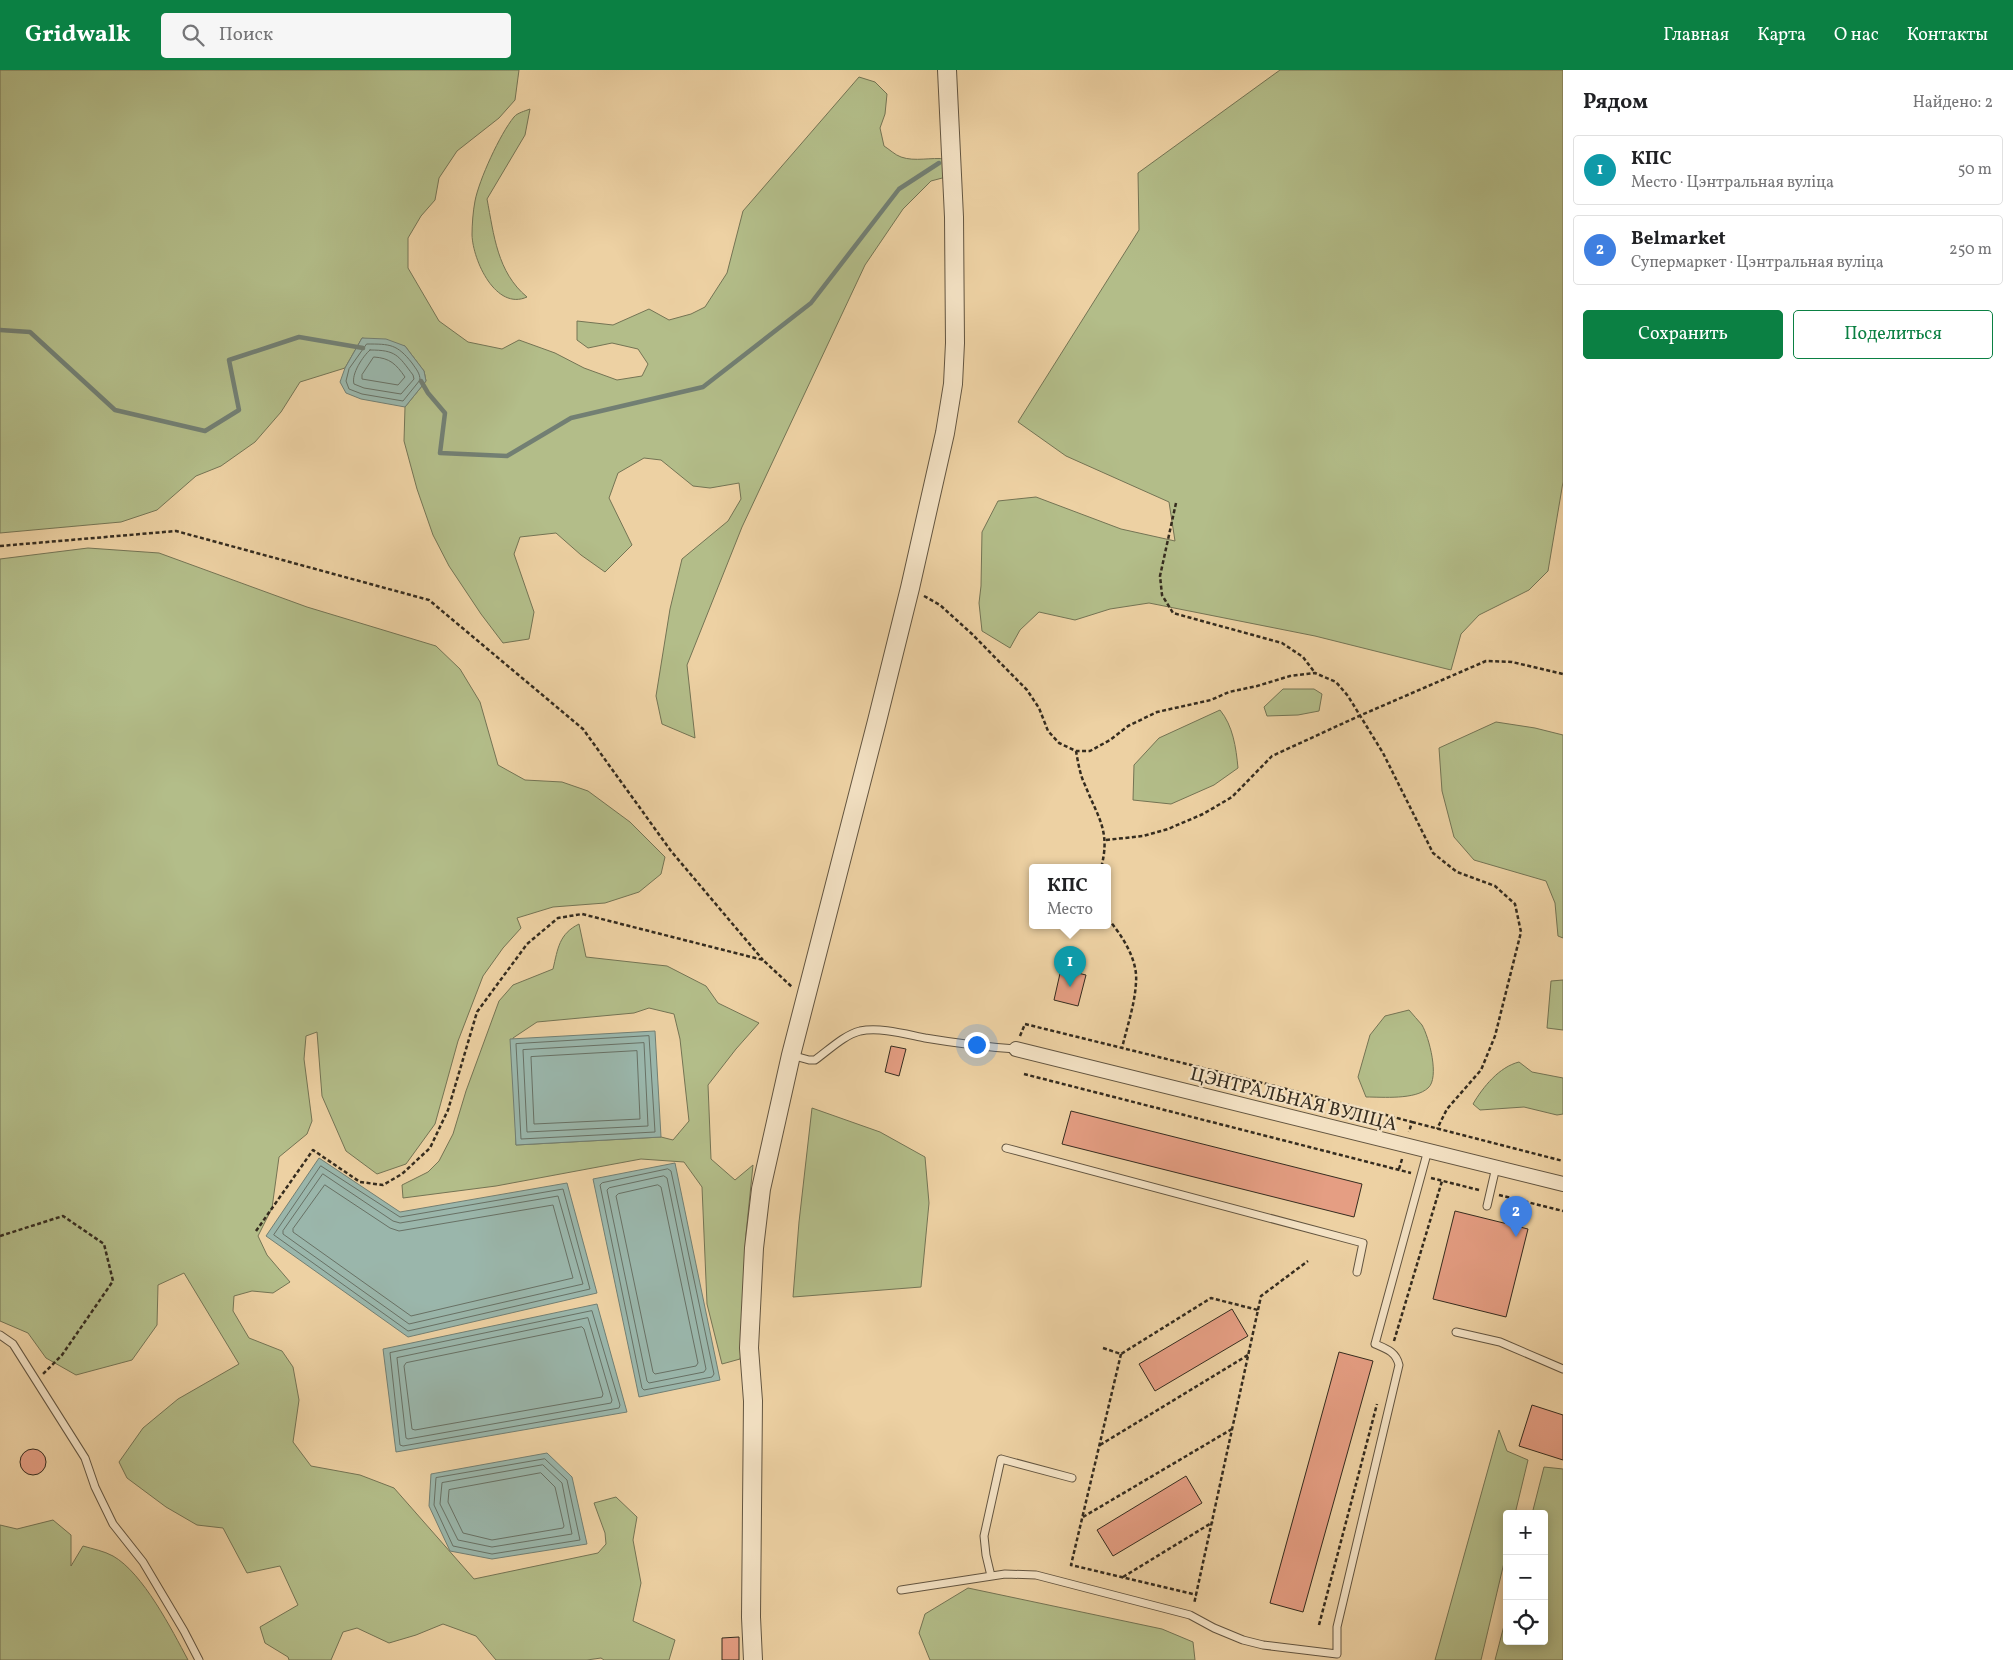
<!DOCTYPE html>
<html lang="ru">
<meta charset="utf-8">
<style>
:root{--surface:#fff;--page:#f6f6f6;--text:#202124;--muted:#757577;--line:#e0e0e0;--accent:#0b8043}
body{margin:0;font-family:Vollkorn,serif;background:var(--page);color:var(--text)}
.controls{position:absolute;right:15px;bottom:15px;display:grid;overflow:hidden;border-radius:5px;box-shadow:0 2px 12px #0003}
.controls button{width:45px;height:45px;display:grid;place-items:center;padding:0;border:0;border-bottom:1px solid var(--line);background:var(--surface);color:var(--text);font:25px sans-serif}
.you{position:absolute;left:976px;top:974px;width:18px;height:18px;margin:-12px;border:4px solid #fff;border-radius:50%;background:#1a73e8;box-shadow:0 0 0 8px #1a73e833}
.badge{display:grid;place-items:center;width:32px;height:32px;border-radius:50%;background:var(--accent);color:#fff;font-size:16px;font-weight:700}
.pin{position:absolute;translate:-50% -41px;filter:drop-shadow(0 1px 2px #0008)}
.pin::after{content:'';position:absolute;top:26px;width:18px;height:15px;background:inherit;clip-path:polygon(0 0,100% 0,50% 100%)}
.popup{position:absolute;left:1029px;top:794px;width:82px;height:65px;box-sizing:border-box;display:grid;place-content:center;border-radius:5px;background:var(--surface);filter:drop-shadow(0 1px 4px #0005);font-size:16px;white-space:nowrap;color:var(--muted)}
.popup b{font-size:19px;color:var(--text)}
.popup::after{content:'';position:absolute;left:50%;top:100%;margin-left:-10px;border:10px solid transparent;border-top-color:var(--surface)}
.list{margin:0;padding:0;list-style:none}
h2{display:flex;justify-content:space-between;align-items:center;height:65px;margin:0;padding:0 20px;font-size:21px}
h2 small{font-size:16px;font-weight:400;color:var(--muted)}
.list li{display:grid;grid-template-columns:32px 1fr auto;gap:15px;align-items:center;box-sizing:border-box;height:70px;margin:0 10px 10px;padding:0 10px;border:1px solid var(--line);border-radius:5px}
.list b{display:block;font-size:19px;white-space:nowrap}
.list p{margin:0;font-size:16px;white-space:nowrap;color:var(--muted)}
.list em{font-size:16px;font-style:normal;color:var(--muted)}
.actions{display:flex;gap:10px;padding:15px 20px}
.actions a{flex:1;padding:11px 0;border:1px solid var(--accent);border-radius:5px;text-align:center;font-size:18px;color:var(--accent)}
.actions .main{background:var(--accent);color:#fff}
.icon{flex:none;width:28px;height:28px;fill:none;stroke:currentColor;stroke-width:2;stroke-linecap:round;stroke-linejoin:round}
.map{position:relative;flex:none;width:1563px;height:1590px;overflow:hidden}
header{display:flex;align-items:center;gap:30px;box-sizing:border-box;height:70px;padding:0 25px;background:var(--accent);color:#fff}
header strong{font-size:24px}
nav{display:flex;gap:28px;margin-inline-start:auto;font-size:18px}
.search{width:350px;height:45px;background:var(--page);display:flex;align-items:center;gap:12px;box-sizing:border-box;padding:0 18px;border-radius:5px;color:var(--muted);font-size:19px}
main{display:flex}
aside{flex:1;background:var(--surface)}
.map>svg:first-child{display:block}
.green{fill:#b3bd89;stroke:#747454;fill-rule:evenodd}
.water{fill:#9ab6ab;stroke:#727f73}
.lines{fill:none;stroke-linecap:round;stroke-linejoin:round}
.shore{stroke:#687165;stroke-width:1}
.stream{stroke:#727f73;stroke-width:4.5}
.building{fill:#e59e83;stroke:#352c1f}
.service-casing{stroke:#635540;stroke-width:9}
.minor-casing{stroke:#635540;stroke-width:16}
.tertiary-casing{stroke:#635540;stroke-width:20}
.path{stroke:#352c1f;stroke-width:2.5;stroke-dasharray:4 2.5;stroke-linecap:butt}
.service{stroke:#f3e1c3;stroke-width:7}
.minor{stroke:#f3e1c3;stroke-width:14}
.tertiary{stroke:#f3e1c3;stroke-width:18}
.labels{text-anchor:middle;stroke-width:4.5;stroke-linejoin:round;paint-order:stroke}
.street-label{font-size:19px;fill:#352c1f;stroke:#f3e1c3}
</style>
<header>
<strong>Gridwalk</strong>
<div class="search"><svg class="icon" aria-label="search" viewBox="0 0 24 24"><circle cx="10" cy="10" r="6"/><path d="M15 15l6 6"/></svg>Поиск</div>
<nav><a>Главная</a><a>Карта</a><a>О нас</a><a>Контакты</a></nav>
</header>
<main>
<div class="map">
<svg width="1563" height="1590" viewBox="0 0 1563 1590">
<rect width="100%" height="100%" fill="#edd1a3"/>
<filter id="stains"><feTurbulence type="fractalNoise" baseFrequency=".004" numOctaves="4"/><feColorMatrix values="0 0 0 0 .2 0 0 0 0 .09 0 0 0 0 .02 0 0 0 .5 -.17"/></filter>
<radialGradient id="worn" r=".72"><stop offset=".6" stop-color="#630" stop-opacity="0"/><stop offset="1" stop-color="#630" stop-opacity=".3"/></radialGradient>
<!-- green -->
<path class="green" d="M0,0h519l-4,30 -16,18 -42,33 -18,27 -4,22 -14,16 -13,22v30l31,53 29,21 34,7 17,-9 36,13 29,15 33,12 25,-4 6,-12 -10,-15 -26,-6 -24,5 -11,-8v-19l36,4 36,-16 20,11 22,-6 14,-7 22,-34 16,-62 116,-134 16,5 12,12 -2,20 -5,14 4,18c5,3 11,9 17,11 14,5 30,0 45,2v18l-15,4 -28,28 -38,56 -123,262 -55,138 8,73 -33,-14 -6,-28 14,-87 12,-50 46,-38 13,-22 -2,-16 -29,5 -17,-2 -32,-26 -17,-2 -26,15 -9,25 23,47 -27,27 -24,-17 -25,-22 -36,4 -6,17 20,58 -5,27 -26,4 -22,-29 -32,-48 -16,-31 -16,-46 -13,-48 1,-34 21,-26 -2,-10 -19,-25 -43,-8 -17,30 -45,14 -19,30 -26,30 -34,24 -25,10 -39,34 -36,12 -121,11z
M1280,0h283v412l-15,89 -19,19 -50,25 -18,19 -10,36 -136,-34 -166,-33 -39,6 -35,11 -36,-8 -19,18 -10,18 -28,-17 -3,-28 2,-17 1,-54 16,-31 38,-4 85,32 54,12 -6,-39 -103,-46 -48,-34 121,-192 -1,-57z
M530,39l-5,26 -38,64c7,36 10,73 40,98 -31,14 -54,-36 -55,-62 0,-10 1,-24 3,-34 4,-21 25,-67 39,-84 3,-4 11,-6 16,-8z
M88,478l71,5 148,54 129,39 24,23 20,33 18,63 27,15 37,2 26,9 42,31 35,35 -4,17 -22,18 -34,11 -52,4 -36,11 4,10 -18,20 -20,28 -25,65 -23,83 -29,40 -29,10 -31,-23 -24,-55 -5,-64 -11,4 -2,23 8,62 -5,13 -28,23 -7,51 -14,28 9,19 23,27 -17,11 -21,-2 -18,5 -1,15 16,27 33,13 11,16 6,33 -6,42 18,24 49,9 34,13 80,91 124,-26 8,-9 -1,-11 -11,-30 22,-6 21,20 -4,23 8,43 -8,38 42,19 -6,20h-65l-3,-2 -14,2h-91l-20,-24 -33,-12 -27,11 -27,8 -32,-15 -14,4 -12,28h-42l-1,-3 -23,-14 -5,-16 38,-22 -18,-39 -33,7 -24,-45 -26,-3 -31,-18 -39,-29 -8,-16 24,-34 35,-29 61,-35 -55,-91 -26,12 -1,40 -25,35 -56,15 -30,-17 -18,-25 -28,-12v-762z
M1283,619h31l8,5 -3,17 -21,4 -31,1 -3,-9z
M1220,640c13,16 16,37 18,58l-24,17 -43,19 -38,-4 1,-35 25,-27z
M1496,652l39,6 28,7v203l-5,-2 -3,-33 -9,-22 -72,-21 -20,-23 -12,-46 -3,-43z
M579,854l7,33 81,9 39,20 12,17 41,20 -23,26 -28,36 3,74 24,21 18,-15 -7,69 1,92 -7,33 -18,5 -15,-60 -5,-117 -18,-25 -43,-3 -145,27 -93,12 -1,-13 26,-13 11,-11 14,-27 13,-43 33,-90 14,-16 40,-16c5,-21 6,-35 26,-45zM649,938l25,6 6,25 9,82 -16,19 -12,-3 -145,8 -3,-107 24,-16 97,-9z
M1563,910v50l-16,-2 4,-47z
M1409,940c4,5 9,10 13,15 7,12 18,53 6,63 -13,12 -45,9 -62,9l-8,-20 12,-42 15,-19z
M1519,992l13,10 31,6v36l-6,1 -33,-8 -44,3 -7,-6c10,-17 26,-37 46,-42z
M812,1038l68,24 45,25 4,46 -8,84 -128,10 6,-75z
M1499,1360l8,21 21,9 -13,54h-8v36l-26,110h-46z
M1544,1397l19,2v191h-68l12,-46v27h37v-127h-12z
M53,1450l18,15v31l12,-20c10,3 21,5 30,10 30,17 59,74 75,104h-188v-135l17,4z
M968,1518l194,41 31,13 2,18h-265l-11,-27 6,-19z"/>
<!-- water -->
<path class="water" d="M362,268l24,1 19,7 19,25 2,10 -21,26 -44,-8 -15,-6 -6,-11 5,-14z
M655,961l6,106 -145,8 -6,-106z
M319,1088l81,54 167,-29 30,110 -189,44 -142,-101z
M675,1093l45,217 -81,17 -46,-218z
M597,1234l30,108 -231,40 -13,-103z
M547,1383l25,24 15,67 -95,15 -42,-8 -21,-45 2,-32z"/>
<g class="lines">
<!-- shore -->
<path class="shore" d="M367,274c23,0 30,0 45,19 4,6 8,10 8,17l-17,21 -41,-7 -13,-5 -3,-8 3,-12z
M370,280c26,0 28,5 43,25l1,4 -13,15 -37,-6 -10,-4c-3,-10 9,-28 16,-34z
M374,287c16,1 22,7 31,20l-7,8 -36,-6v-4z
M649,966l6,96 -134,7 -5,-95z
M644,973l4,83 -121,6 -4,-82z
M637,981l3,68 -106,5 -3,-67z
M321,1096l79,51 163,-28 27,100 -182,42 -134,-96z
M668,1099l3,2 43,203 -2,3 -68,13 -2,-2 -42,-203 2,-2z
M323,1104l70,47 7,2 158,-27 25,88 -174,40 -126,-90v-3z
M664,1106l3,2 39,191 -2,3 -55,11 -2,-2 -40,-191 2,-2z
M325,1115l65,43 9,3 154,-26 20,73 -162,38 -118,-84v-3z
M658,1115l3,2 37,176 -2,3 -41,8 -2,-2 -37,-176 2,-2z
M592,1241l28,94 -1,3 -216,38 -3,-1 -10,-92z
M588,1248l24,82 -1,3 -203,36 -2,-1 -9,-80z
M582,1257l2,2 19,65 -1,3 -187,33 -3,-1 -8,-63 2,-3z
M545,1389l22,21 13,60 -88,14 -39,-8 -19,-41 2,-27z
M543,1395l19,18 10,51 -80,13 -34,-7 -18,-36 2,-21z
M541,1403l14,14 9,39 -1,2 -71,12 -29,-7 -15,-31 1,-12z"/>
<!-- stream -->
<path class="stream" d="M0,260l30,2 85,78 90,21 34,-21 -10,-50 70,-23 64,11
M421,311l7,12 17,20 -5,40 67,3 64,-38 132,-31 108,-84 88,-114 40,-26"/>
</g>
<!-- building -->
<path class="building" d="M1061,899l25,6 -8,31 -24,-6z
M891,976l15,3 -7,27 -14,-4z
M1071,1041l291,73 -8,33 -292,-73z
M1455,1141l73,18 -22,88 -73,-18z
M1232,1239l16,27 -93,55 -16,-27z
M1339,1282l34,9 -70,251 -33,-9z
M1532,1335l31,10v45l-44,-14z
M20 1392a13 13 0 1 1 26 0a13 13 0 1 1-26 0Z
M1186,1406l16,27 -89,53 -16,-26z
M739,1567v23h-17v-22z"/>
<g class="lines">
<!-- service casing -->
<g class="service-casing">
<path id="service" d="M791,985l18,5h6c14,-10 29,-25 45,-29 20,-4 45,3 65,7 30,5 60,9 91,11
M1006,1078l357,95 -6,29
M1487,1136l9,-39
M1456,1262l44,10 63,27
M0,1265l13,9 72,114 10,29 18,37 30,38 41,69 15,29
M991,1506l-5,-21 -2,-19 17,-77 71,19
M901,1520l104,-16 31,1 154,40 24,13 29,12 20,5 74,9v-27l62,-262c-3,-13 -12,-16 -24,-21l53,-194"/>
</g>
<!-- minor casing -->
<g class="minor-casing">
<path id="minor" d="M1016,979l547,135"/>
</g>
<!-- tertiary casing -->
<g class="tertiary-casing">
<path id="tertiary" d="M753,1590l-2,-43 2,-216 -4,-53 5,-100 7,-59 30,-134 86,-334 33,-133 35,-155 8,-49 2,-41 -1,-126 -7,-147"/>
</g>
<!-- path -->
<path class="path" d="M1176,433l-16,73 2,19 11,18 109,30 21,14 12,16
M0,476l176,-15 253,69 154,129 88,122 92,109
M924,526l16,9 32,29 55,56 12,18 9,23 11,12 17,8h14l20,-11 18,-14 29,-14 54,-12 18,-8 28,-6 33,-10 25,-3 21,9 12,14 35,57 50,100 24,19 38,14 20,18 6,28 -26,104 -14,34 -34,39 -10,20
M1076,681c2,11 4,24 9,34 13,33 26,46 16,83
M1106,770l37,-4 25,-7 35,-15 29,-17 40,-41 87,-40 127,-55 26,1 51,12
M1108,849c14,16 30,41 28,63 -1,22 -9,45 -14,66
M1020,966l5,-12c129,32 258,63 387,98l-3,10
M1024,1004l387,99
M1412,1052l151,39
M1399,1099l3,-10
M1431,1108l48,12
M1499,1125l64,16
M256,1161l57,-81 47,32 23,3 19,-11 28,-26 18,-38 29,-98 50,-68 31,-26 24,-4 181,46 29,27
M0,1166l63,-20 41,28 9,37 -51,74 -19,19
M1258,1240l3,-14 47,-35
M1394,1271l48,-160
M1103,1278l18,6 90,-56 47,12 -64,294
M1121,1284l-50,211 126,30
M1100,1375l148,-90
M1083,1447l149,-88
M1123,1507l90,-55
M1319,1555l58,-221"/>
<!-- service -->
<use href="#service" class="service"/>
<!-- minor -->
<use href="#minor" class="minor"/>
<!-- tertiary -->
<use href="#tertiary" class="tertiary"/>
</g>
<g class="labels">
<!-- street labels -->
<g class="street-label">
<text transform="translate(1294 1028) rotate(14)" y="7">ЦЭНТРАЛЬНАЯ ВУЛІЦА</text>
</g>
</g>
<rect width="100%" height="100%" filter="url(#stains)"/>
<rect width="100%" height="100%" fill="url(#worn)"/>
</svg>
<div class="controls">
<button>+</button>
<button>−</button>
<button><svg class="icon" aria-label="locate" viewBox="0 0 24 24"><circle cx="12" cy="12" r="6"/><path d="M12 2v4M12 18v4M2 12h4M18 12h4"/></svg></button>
</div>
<div class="you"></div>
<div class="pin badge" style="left:1070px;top:917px;background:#0f9aa8">1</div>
<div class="popup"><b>КПС</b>Место</div>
<div class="pin badge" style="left:1516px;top:1167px;background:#3f7fe0">2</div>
</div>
<aside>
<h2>Рядом<small>Найдено: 2</small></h2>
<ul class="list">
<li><span class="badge" style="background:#0f9aa8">1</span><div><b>КПС</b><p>Место · Цэнтральная вуліца</p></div><em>50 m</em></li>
<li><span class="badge" style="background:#3f7fe0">2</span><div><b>Belmarket</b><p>Супермаркет · Цэнтральная вуліца</p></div><em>250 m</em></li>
</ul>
<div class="actions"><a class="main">Сохранить</a><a>Поделиться</a></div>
</aside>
</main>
